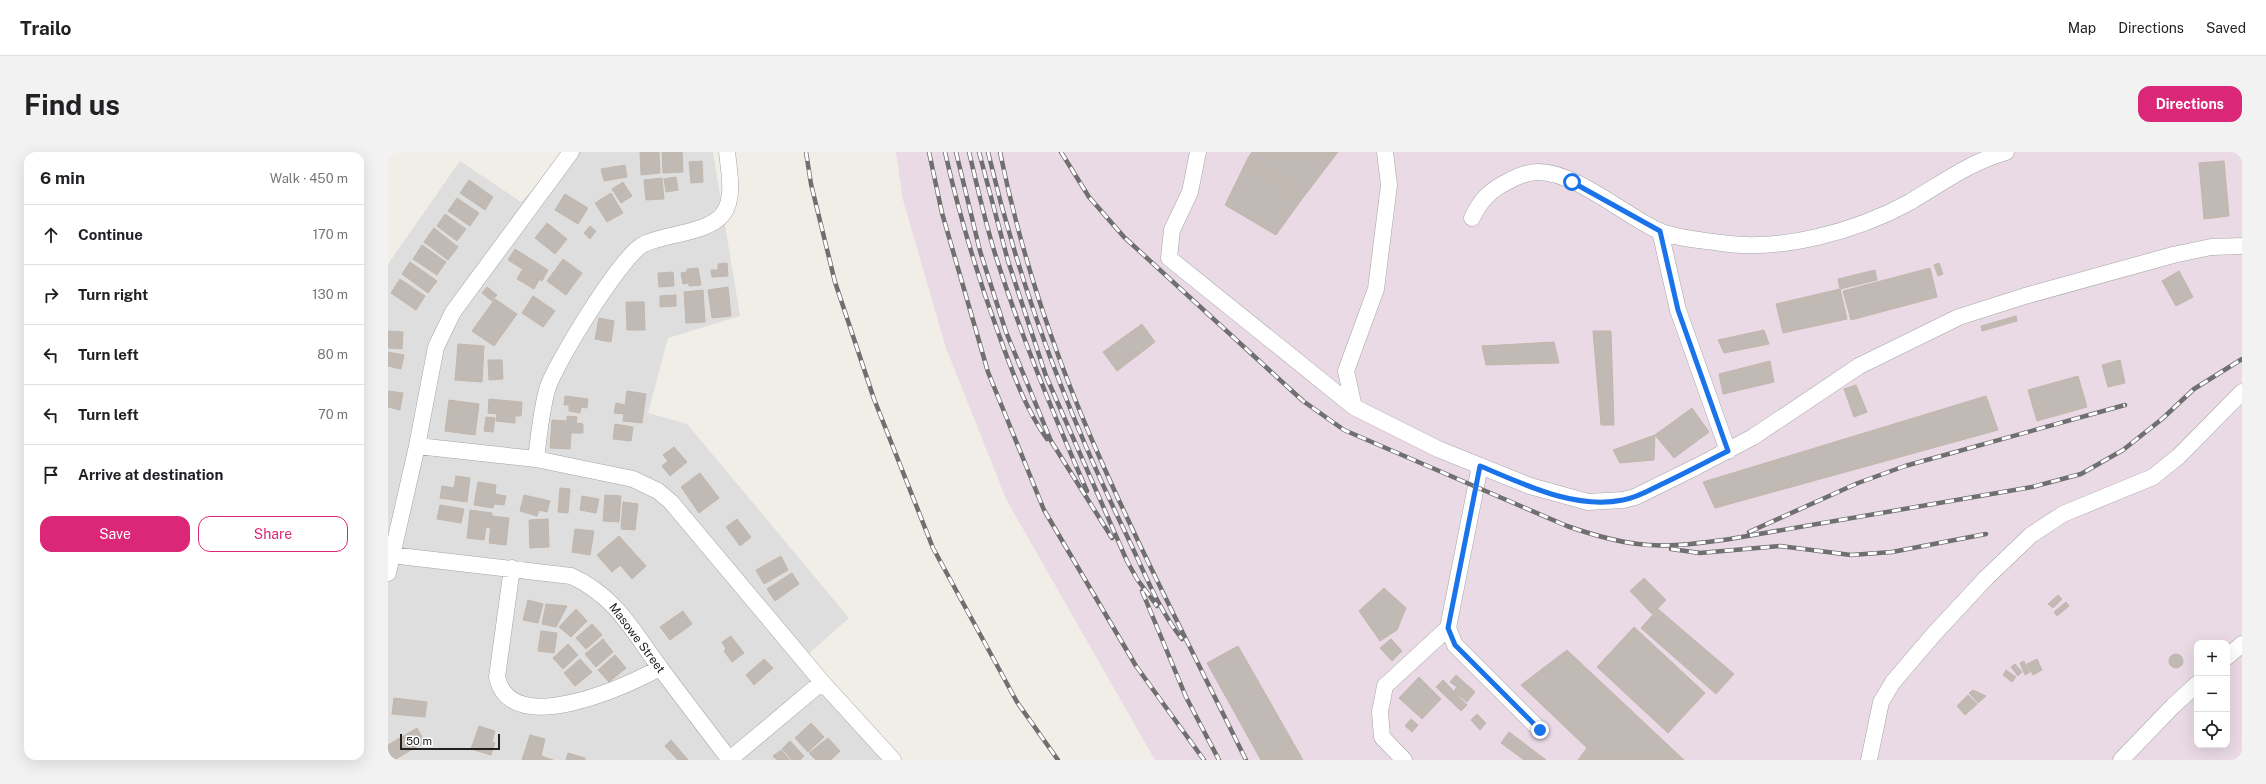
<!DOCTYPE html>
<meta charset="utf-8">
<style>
:root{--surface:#fff;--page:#f2f2f2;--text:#202124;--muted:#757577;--line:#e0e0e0;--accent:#db2777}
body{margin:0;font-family:"Public Sans",sans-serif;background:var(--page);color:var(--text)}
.controls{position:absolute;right:12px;bottom:12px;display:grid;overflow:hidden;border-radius:8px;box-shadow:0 4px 16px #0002}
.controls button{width:36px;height:36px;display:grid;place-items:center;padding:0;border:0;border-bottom:1px solid var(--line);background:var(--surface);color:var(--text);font:20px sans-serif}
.scale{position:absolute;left:12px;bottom:10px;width:100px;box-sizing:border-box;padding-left:4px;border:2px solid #212121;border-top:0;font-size:11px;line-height:14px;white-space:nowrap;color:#212121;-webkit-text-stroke:3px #fff;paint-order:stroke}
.stop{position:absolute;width:12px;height:12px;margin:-9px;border:3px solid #1a73e8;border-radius:50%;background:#fff}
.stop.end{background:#1a73e8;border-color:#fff;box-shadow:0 1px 4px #0008}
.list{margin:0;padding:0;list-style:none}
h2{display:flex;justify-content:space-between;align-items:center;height:52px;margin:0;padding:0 16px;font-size:17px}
h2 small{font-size:13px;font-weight:400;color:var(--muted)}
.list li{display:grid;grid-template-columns:26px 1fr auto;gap:12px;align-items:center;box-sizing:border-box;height:60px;padding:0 16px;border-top:1px solid var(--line)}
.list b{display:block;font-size:15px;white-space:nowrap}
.list em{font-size:13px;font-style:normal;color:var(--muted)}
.actions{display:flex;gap:8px;padding:12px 16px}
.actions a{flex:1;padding:9px 0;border:1px solid var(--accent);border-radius:12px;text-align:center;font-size:14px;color:var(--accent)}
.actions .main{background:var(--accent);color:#fff}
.icon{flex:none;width:22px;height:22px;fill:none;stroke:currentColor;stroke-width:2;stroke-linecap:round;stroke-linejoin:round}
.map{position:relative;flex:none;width:1854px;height:608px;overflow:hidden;border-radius:12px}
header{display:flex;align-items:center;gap:24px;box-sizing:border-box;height:56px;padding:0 20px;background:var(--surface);border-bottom:1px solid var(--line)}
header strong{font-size:19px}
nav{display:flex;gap:22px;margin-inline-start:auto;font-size:14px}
.intro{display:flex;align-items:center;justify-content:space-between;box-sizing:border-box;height:96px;padding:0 24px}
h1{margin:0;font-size:28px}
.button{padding:10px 18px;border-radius:12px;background:var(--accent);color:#fff;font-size:14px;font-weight:700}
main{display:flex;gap:24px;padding:0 24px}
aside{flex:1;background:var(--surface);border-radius:12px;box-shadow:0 4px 16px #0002}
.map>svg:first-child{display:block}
.residential{fill:#dfdede}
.industrial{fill:#e9dae6;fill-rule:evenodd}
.building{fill:#c1bab4;stroke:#c2b6ab}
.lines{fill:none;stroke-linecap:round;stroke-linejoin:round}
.minor-casing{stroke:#a5a5a5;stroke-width:17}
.minor{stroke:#fff;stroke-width:16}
.rail-casing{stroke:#6f6f6f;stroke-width:4.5}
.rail{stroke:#fff;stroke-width:3;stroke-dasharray:9;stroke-linecap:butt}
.route{stroke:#1a73e8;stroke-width:5}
.labels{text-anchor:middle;stroke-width:3;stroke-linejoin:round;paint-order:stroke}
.street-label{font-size:12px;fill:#212121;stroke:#fff}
</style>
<header>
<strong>Trailo</strong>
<nav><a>Map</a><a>Directions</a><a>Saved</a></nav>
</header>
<div class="intro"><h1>Find us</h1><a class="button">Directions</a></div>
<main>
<aside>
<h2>6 min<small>Walk · 450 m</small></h2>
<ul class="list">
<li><svg class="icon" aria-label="ahead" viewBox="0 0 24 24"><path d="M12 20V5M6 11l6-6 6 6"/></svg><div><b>Continue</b></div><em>170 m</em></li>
<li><svg class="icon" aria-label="right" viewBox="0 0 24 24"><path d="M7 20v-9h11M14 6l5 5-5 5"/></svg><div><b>Turn right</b></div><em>130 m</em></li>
<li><svg class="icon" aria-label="left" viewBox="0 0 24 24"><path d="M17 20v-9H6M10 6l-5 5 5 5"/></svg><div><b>Turn left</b></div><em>80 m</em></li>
<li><svg class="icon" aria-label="left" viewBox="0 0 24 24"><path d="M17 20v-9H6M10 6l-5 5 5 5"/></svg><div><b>Turn left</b></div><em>70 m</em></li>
<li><svg class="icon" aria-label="arrive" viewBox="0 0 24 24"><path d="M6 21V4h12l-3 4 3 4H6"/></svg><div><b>Arrive at destination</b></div></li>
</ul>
<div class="actions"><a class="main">Save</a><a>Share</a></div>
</aside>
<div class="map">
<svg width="1854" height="608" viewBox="0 0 1854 608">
<rect width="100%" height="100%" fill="#f1eee8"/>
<!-- residential -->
<path class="residential" d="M180,0h145l27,164 -72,22 -20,75 39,11 162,194 -51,45 87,97h-497v-496l72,-103 61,41z"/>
<!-- industrial -->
<path class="industrial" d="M508,0h1346v608h-1087l-149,-261 -60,-151 -43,-148zM1809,491h30v102h-30z"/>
<!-- building -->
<path class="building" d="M252,0h19l1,21 -19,2z
M274,0h20l1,20 -20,1z
M864,0h86l-36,47 -54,-41z
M860,6l54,41 -26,36 -51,-30z
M314,9l1,21 -12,1 -2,-21z
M1836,9l5,55 -25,3 -5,-56z
M237,13l2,12 -23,4 -3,-12z
M288,25l2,13 -12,2 -2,-13z
M274,26l2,21 -18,1 -2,-20z
M81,28l24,17 -8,13 -25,-17z
M235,30l9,14 -11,7 -9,-14z
M223,41l12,20 -16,9 -12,-19z
M177,42l23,14 -10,16 -23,-14z
M69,46l22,15 -9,13 -22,-15z
M57,62l21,15 -9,12 -20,-15z
M159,71l20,16 -12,15 -20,-16z
M202,74l6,5 -6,8 -6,-6z
M46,76l24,19 -10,13 -24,-18z
M34,93l24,17 -9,13 -24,-16z
M127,97l33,21 -6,11 -34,-21z
M175,107l19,14 -16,22 -19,-14z
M22,110l27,19 -9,12 -26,-19z
M339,111l1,13 -16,1 -1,-7h7v-6z
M1551,111l4,11 -5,2 -4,-11z
M310,116l3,17 -12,1v-3l-6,1 -2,-11 6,-1v-3z
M1542,116l7,29 -86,23 -8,-29z
M134,118l17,10 -5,9 -17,-10z
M1487,118l2,10 -37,9 -2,-10z
M1791,119l14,26 -17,9 -14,-25z
M285,120l1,14 -15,1 -1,-14z
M12,127l25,17 -9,14 -25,-17z
M99,135l10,8 -5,6 -10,-8z
M340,135l3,29 -19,2 -4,-28z
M1452,137l7,30 -64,14 -7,-29z
M315,138l2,32 -19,1 -2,-31z
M288,143v11l-16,1v-11z
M145,144l22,15 -12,16 -21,-14z
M107,147l22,15 -23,32 -22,-15z
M238,150h18l1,28h-18z
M1628,164l1,5 -35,10 -1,-5z
M211,166l15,3 -3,21 -16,-3z
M754,172l13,18 -38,29 -14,-19z
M1376,178l5,14 -45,9 -6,-13z
M0,179l15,1 -1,17 -14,-1z
M1205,179h18l3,94h-13z
M1166,190l5,21 -73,2 -4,-19z
M70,192l26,2 -2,36 -27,-2z
M0,200l16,3 -3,14 -13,-3z
M100,208h14l1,19 -14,1z
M1732,208l5,23 -17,4 -6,-22z
M1382,209l4,21 -51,12 -4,-20z
M1690,224l9,31 -50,14 -9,-31z
M1468,233l11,27 -13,5 -10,-28z
M0,239l15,2 -3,17 -12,-3z
M239,239l19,3 -4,29 -19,-2 1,-7 -10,-1 2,-10 9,2z
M177,244l23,3 -1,9 -6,-1 -1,6 -11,-2v-6h-5z
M1598,244l12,34 -283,78 -12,-26z
M101,247l33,3 -1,14h-6v7l-19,-2 1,-7 -9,-1z
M61,248l30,4 -4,31 -30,-4z
M1304,256l17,24 -35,26 -19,-23z
M179,264l10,1 -1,6 7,1v9h-12l-1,16 -20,-1 2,-28 15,1z
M98,265l9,1 -2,14 -9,-1z
M227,272l18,3 -2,14 -18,-2z
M1267,283l-1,25 -34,3 -7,-13z
M286,295l13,15 -17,14 -8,-10 6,-5 -5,-6z
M312,321l19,25 -20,15 -18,-26z
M68,324l14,2 -3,24 -27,-4 2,-12 12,2z
M90,330l18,3 -1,9 11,2 -2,9 -10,-1 -1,4 -19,-3z
M172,336l10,1 -2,24 -10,-1z
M136,343l26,6 -3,11 -8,-2 -2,6 -17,-5z
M217,343l16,1 -2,26 -16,-1z
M194,344l17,3 -3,14 -16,-3z
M235,350l15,2 -3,26 -14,-1z
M52,353l24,4 -3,14 -24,-4z
M82,358l22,3 -2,15 -4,-1 -2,13 -17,-2z
M104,364l17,2 -3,27 -17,-2z
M160,367l1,28 -19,1 -1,-28z
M349,367l14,18 -11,9 -14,-19z
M187,377l19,2 -4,24 -18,-3z
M231,384l27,30 -14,13 -12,-14 -8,7 -15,-17z
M393,404l7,14 -24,14 -8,-14z
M404,421l7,11 -24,17 -8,-12z
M1256,426l22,22 -14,14 -22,-23z
M996,436l22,20 -9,22 -17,11 -21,-30z
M1670,443l4,4 -9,9 -5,-4z
M140,448l15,4 -5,19 -15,-3z
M1678,450l3,4 -12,10 -3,-4z
M158,452l21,2 -11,21 -14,-3z
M188,457l11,12 -16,16 -12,-10z
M1270,457l76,65 -18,20 -75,-66z
M295,459l9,13 -22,16 -10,-13z
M204,472l10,11 -16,14 -10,-11z
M1246,475l71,66 -37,40 -71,-66z
M153,479l16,2 -3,20 -16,-2z
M343,484l13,17 -12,9 -8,-11 2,-2 -4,-7z
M215,487l10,13 -17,15 -11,-13z
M1003,487l11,12 -10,10 -12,-13z
M180,492l10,11 -15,14 -10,-11z
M850,494l65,114h-42l-54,-97z
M1179,498l117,110h-106l9,-12 -66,-63z
M1781 509a7 7 0 1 1 14 0a7 7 0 1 1-14 0Z
M227,503l11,13 -17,14 -11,-12z
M192,507l12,13 -17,14 -11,-13z
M376,507l9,9 -19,17 -8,-10z
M1649,507l5,11 -9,5 -6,-11z
M1636,509l6,11 -5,3 -5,-12z
M1627,512l7,8 -4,4 -7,-9z
M1618,518l10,7 -4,5 -9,-7z
M1068,523l19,17 -8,10 -13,-11 3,-4 -7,-5z
M1031,525l22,22 -19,20 -23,-21z
M1055,528l24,25 -6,6 -25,-24z
M1585,538l13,6 -8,7 -9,-10z
M1580,543l9,9 -12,11 -8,-9z
M6,546l33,4 -2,15 -33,-3z
M1089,562l9,9 -6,7 -9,-10z
M1023,567l7,6 -6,7 -7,-6z
M423,571l13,14 -16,15 -13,-14z
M91,574l16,5 -3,11 3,1 -4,12 -20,-6z
M29,576l8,14 -31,18 -6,-10v-5z
M1121,580l37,28h-22l-23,-17z
M142,583l15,4 -4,17 12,4h-31z
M440,586l12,13 -9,9h-15l-7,-7z
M283,588l17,20h-10l-13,-14z
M402,589l14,15 -4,4h-8l-10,-11z
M393,598l9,10h-13l-4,-4z
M180,601l17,5v2h-19z"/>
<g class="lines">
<!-- minor casing -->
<g class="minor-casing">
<path id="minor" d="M810,0l-8,40 -18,38 -3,28 185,149
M997,0l4,33 -13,104 -30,82 8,36 84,42 92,37 58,16 35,-2 12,-3 61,-30 57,-30 106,-71 100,-49 66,-21 148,-41 38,-8 31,-1
M1084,66c8,-17 18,-28 35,-36 10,-6 19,-10 31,-10 38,0 86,43 121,59 20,8 42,9 62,12 61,9 136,-12 189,-41 32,-19 60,-40 96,-50
M1272,79l18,79 50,141
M29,294l119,13 97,20 25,12 13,11 151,180 71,78
M148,307c3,-23 5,-47 11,-69 7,-25 76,-137 97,-146 20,-10 65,-11 79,-30 12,-16 6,-43 4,-62
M1092,314l-32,162 7,17 85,85
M3,403l180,21c45,20 62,56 90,93 23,31 46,61 69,91
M124,416l-15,109c14,63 129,9 163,-9
M0,421l29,-127 19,-99 17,-35 118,-160
M1839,505l15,-13
M341,608l93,-78
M1016,608l-22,-23 -2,-25 5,-26 63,-58
M1481,608l12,-58 12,-20 41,-48 52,-56 45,-43 32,-21 90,-37 26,-21 63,-64
M1733,608l52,-54 24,-22"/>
</g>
<!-- minor -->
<use href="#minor" class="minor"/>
<!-- rail casing -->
<g class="rail-casing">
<path id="rail" d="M418,0l5,32 24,98 39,117 59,149 84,154 41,58
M541,0l13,61 46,159 56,138 92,156 68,94
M557,0c14,62 32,123 54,183 13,36 26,73 48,104
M568,0l24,99 26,81 45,109 61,97
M581,0c9,37 17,75 29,111 25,78 56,153 89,228
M591,0l29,109 38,115 81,185 10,18 20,27
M600,0c31,132 79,261 139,384 17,35 31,73 55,103
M612,0c22,108 58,213 103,313 44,100 95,197 143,295
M673,0l28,45 35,40 179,164 41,29 223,96c23,8 46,15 71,18 30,4 62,-1 92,-5l302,-52 49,-13 42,-24 39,-31 32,-30 48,-30
M1361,380l109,-49 47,-17 220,-61
M1283,397l29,4 80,-7 71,9 41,-3 94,-18
M754,439l44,106 33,63"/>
</g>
<!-- rail -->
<use href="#rail" class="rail"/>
</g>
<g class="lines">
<!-- route -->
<path class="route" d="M1152,578l-85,-85 -7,-17 32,-162c44,18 94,44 143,34 13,-2 25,-9 37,-15 23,-11 46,-23 68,-34l-50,-141 -18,-79 -88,-49"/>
</g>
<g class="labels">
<!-- street labels -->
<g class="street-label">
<text transform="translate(249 486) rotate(53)" y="4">Masowe Street</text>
</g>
</g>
</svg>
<div class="controls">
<button>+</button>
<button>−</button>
<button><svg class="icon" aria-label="locate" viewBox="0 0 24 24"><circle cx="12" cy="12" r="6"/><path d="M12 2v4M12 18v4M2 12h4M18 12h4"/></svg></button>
</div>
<div class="scale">50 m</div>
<div class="stop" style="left:1184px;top:30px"></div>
<div class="stop end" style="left:1152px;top:578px"></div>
</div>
</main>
